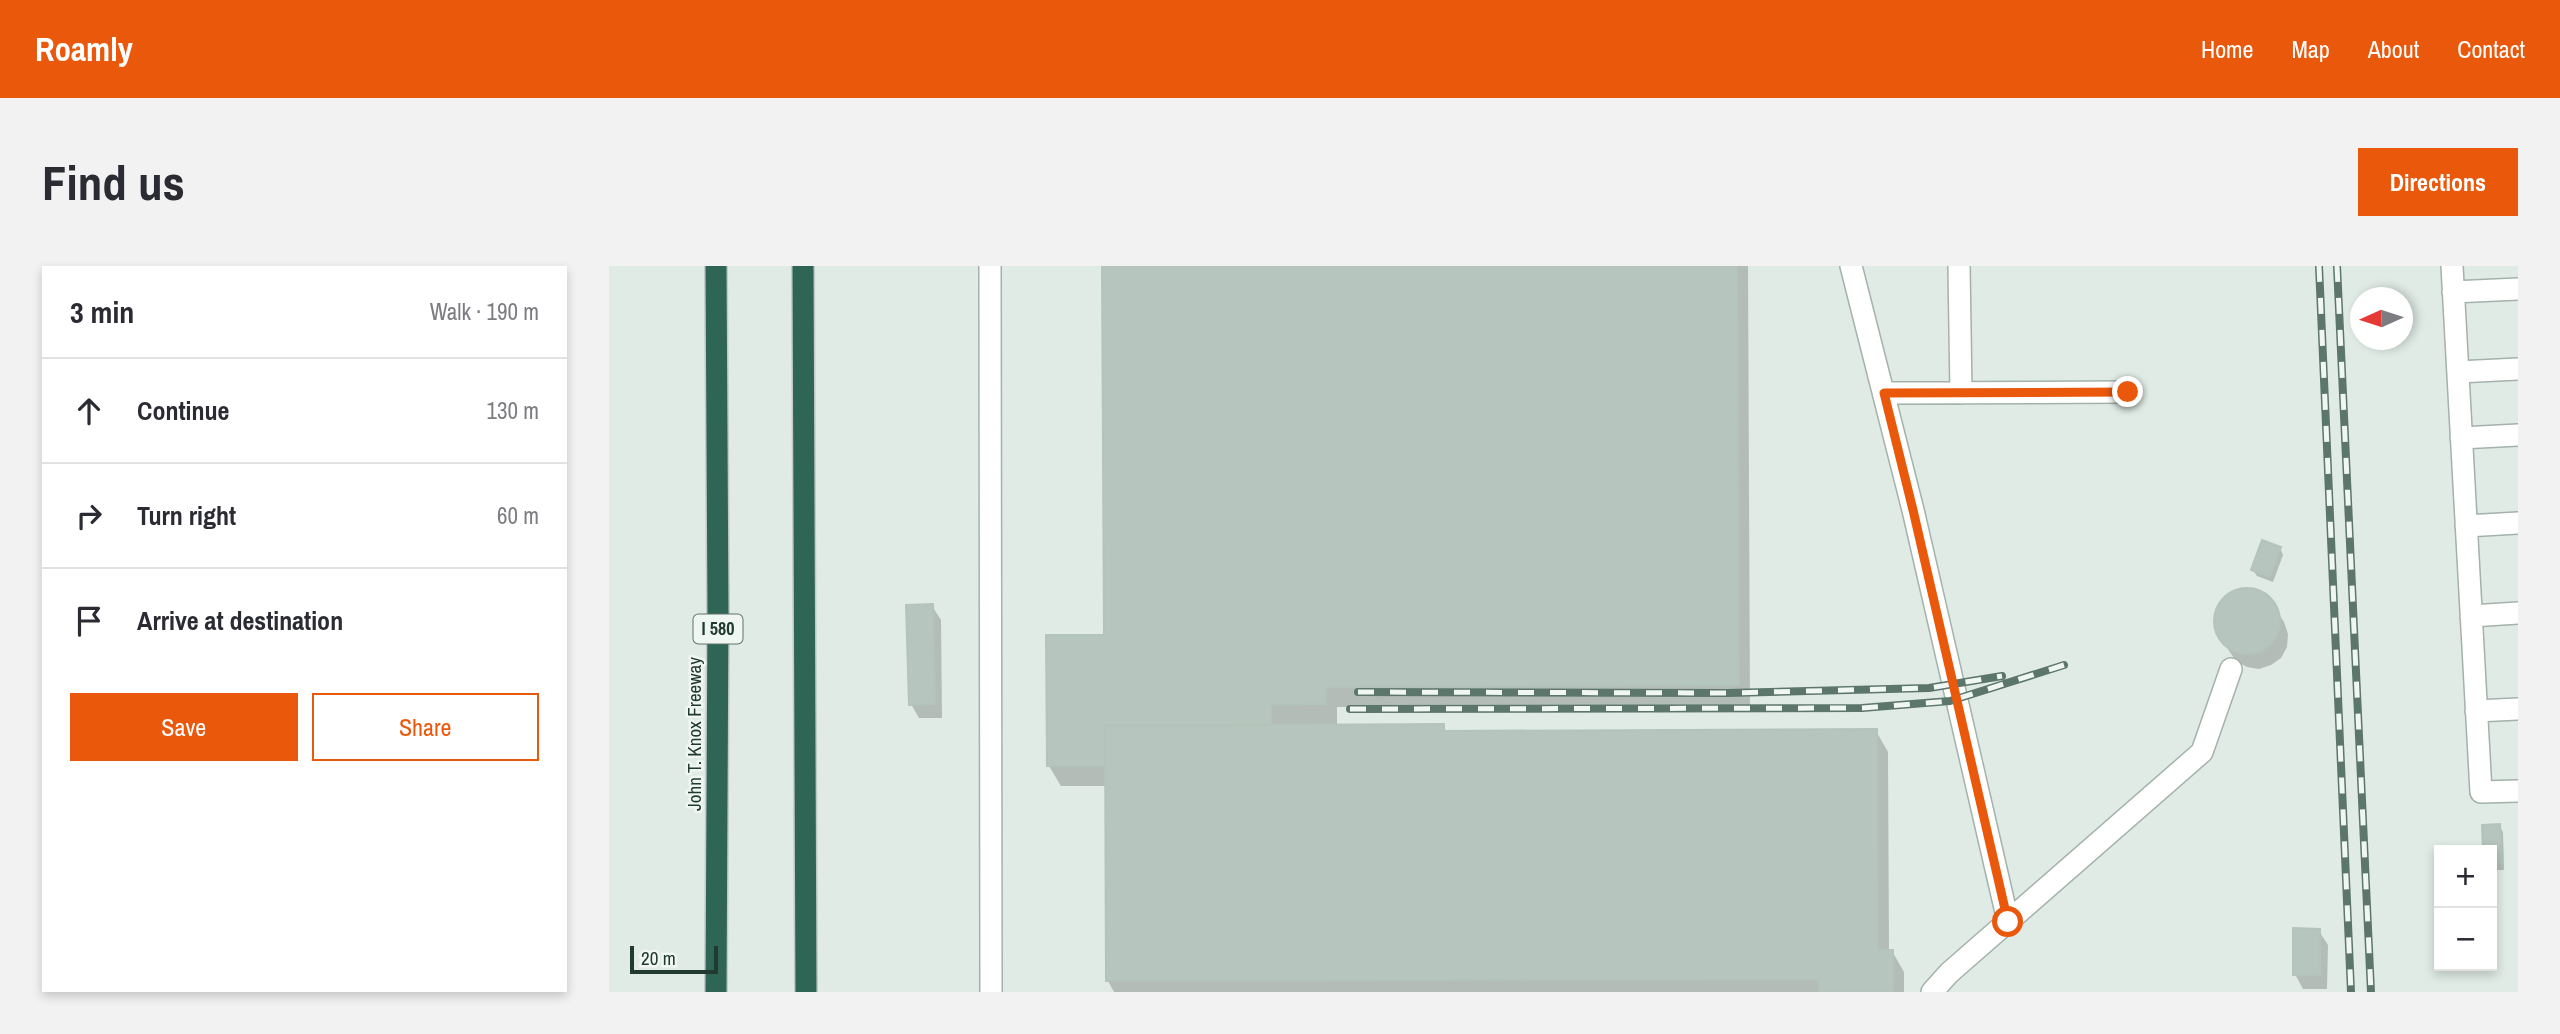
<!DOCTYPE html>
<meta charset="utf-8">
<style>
:root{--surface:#fff;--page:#f2f2f3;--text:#2b2b33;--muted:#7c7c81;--line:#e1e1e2;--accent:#ea580c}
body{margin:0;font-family:"Archivo Narrow",sans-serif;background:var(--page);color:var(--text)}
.controls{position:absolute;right:21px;bottom:21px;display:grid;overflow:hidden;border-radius:0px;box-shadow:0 4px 10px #0003}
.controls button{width:63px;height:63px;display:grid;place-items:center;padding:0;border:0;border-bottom:2px solid var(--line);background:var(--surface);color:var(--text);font:35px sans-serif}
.compass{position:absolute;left:1741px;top:21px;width:63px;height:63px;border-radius:50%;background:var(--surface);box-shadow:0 4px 10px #0003;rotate:267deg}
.scale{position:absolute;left:21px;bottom:18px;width:88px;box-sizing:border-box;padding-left:7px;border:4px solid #213a31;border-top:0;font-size:19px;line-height:24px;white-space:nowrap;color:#213a31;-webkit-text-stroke:5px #f0f7f3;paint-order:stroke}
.stop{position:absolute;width:21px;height:21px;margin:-16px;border:5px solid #ea580c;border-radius:50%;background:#fff}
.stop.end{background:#ea580c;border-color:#fff;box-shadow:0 2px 7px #0008}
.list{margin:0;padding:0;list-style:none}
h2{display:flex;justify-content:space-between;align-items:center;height:91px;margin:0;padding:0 28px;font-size:30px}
h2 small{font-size:23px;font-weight:400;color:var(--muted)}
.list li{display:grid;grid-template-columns:46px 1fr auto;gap:21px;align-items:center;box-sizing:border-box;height:105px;padding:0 28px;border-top:2px solid var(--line)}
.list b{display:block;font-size:26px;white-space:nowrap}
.list em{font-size:23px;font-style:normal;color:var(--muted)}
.actions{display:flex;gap:14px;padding:21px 28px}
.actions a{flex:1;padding:16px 0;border:2px solid var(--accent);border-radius:0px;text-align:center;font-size:24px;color:var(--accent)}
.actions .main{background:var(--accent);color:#fff}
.icon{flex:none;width:38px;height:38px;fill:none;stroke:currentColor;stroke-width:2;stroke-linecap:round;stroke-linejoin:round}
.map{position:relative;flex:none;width:1909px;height:726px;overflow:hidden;border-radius:0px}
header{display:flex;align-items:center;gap:42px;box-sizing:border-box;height:98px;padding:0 35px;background:var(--accent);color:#fff}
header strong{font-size:33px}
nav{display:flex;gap:38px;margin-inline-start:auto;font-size:24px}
.intro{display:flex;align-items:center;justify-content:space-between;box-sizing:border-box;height:168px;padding:0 42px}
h1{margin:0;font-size:49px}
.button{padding:18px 32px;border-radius:0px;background:var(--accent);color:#fff;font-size:24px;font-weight:700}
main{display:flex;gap:42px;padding:0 42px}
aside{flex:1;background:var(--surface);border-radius:0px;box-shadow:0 4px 10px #0003}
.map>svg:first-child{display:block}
.shadow{fill:#0003}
.building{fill:#b6c5bd;stroke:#b3c4bb;stroke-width:2}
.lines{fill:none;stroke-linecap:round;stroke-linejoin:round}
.minor-casing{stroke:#a3b2ab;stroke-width:24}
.highway-casing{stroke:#c1c8c5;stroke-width:24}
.minor{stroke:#fff;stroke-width:21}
.highway{stroke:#2e6555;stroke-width:21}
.rail-casing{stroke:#5c766c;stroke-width:8}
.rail{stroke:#f0f7f3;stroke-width:5;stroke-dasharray:16;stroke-linecap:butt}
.route{stroke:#ea580c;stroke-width:9}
.labels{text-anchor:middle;stroke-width:5;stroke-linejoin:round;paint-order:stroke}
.shield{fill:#f0f7f3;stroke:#5f736b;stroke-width:2}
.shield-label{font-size:18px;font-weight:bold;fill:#213a31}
.street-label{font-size:19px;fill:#213a31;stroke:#f0f7f3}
</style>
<header>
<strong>Roamly</strong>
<nav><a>Home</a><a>Map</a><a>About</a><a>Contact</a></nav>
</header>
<div class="intro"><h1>Find us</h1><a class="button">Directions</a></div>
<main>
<aside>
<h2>3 min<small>Walk · 190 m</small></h2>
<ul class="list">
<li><svg class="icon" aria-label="ahead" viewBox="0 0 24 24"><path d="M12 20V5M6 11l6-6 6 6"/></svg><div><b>Continue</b></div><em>130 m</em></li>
<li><svg class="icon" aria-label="right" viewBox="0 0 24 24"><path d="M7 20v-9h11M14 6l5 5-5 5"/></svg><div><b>Turn right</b></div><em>60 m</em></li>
<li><svg class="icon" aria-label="arrive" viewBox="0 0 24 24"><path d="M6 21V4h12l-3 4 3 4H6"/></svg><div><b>Arrive at destination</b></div></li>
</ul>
<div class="actions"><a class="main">Save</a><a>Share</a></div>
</aside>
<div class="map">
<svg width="1909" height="726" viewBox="0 0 1909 726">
<rect width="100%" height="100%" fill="#e0ebe5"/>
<!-- shadow -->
<path class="shadow" d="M495,0h644l2,439 -413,2v19h106l4,6 429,-1 12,21 1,199h3l12,21v20h-790l-6,-11 -1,-195h-46l-12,-20 57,-129z
M1671,282l3,7 -10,27 -16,-6 -4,-6z
M1636,324l12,1 11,6 16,25 4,12 -1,13 -6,11 -10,7 -12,4 -12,-2 -11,-6 -17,-25 -3,-12 1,-13 6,-10 10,-8z
M323,340l9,14 1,98h-23l-8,-14z
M1890,560l4,6 1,38h-12v-20h-7l-1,-23z
M1710,665l9,14 -1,44h-24l-8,-15z"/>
<!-- building -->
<path class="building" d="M493,0h635l2,419 -413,2v17l-55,1v20l-166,1v40h-58l-1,-131h58z
M1653,274l19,7 -11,30 -19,-7z
M1605 355a33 33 0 1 1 66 0a33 33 0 1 1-66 0Z
M324,338l2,100 -26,1 -3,-100z
M835,458v7l433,-2 1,221h15v42h-74v-13l-713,2 -1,-255z
M1891,558l2,39 -10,1v-14h-9l-1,-25z
M1684,662l27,1v46h-27z"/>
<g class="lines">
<!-- minor casing -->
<g class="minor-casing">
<path id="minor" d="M381,0l1,726
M1242,0l62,244 95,411
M1350,0l2,127
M1843,0l29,526 37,-1
M1844,26l65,-3
M1849,106l60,-3
M1275,127l244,-1
M1852,172l57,-3
M1857,260l52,-3
M1862,350l47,-3
M1867,445l42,-2
M1323,726l17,-19 253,-221 29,-83"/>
</g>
<!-- highway casing -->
<g class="highway-casing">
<path id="highway" d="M194,0l3,726
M107,726l2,-380 -2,-346"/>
</g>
<!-- minor -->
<use href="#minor" class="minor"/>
<!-- highway -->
<use href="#highway" class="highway"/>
<!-- rail casing -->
<g class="rail-casing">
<path id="rail" d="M1710,0l32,726
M1728,0l34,726
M749,426l369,1 202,-5 73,-12
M741,443l512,-1 88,-7 114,-36"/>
</g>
<!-- rail -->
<use href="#rail" class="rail"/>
</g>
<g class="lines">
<!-- route -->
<path class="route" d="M1399,656l-95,-412 -29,-117 244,-1"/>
</g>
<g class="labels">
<!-- shield labels -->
<rect class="shield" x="84.5" y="348.5" width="49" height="29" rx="5"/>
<g class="shield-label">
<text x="109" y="369">I 580</text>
</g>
<!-- street labels -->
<g class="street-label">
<text transform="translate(85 468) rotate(-90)" y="7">John T. Knox Freeway</text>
</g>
</g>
</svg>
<div class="controls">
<button>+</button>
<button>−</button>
</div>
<svg class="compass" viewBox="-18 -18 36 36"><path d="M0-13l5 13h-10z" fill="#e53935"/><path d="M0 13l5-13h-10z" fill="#7c7c81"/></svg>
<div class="scale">20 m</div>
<div class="stop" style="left:1399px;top:656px"></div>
<div class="stop end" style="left:1519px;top:126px"></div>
</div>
</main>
